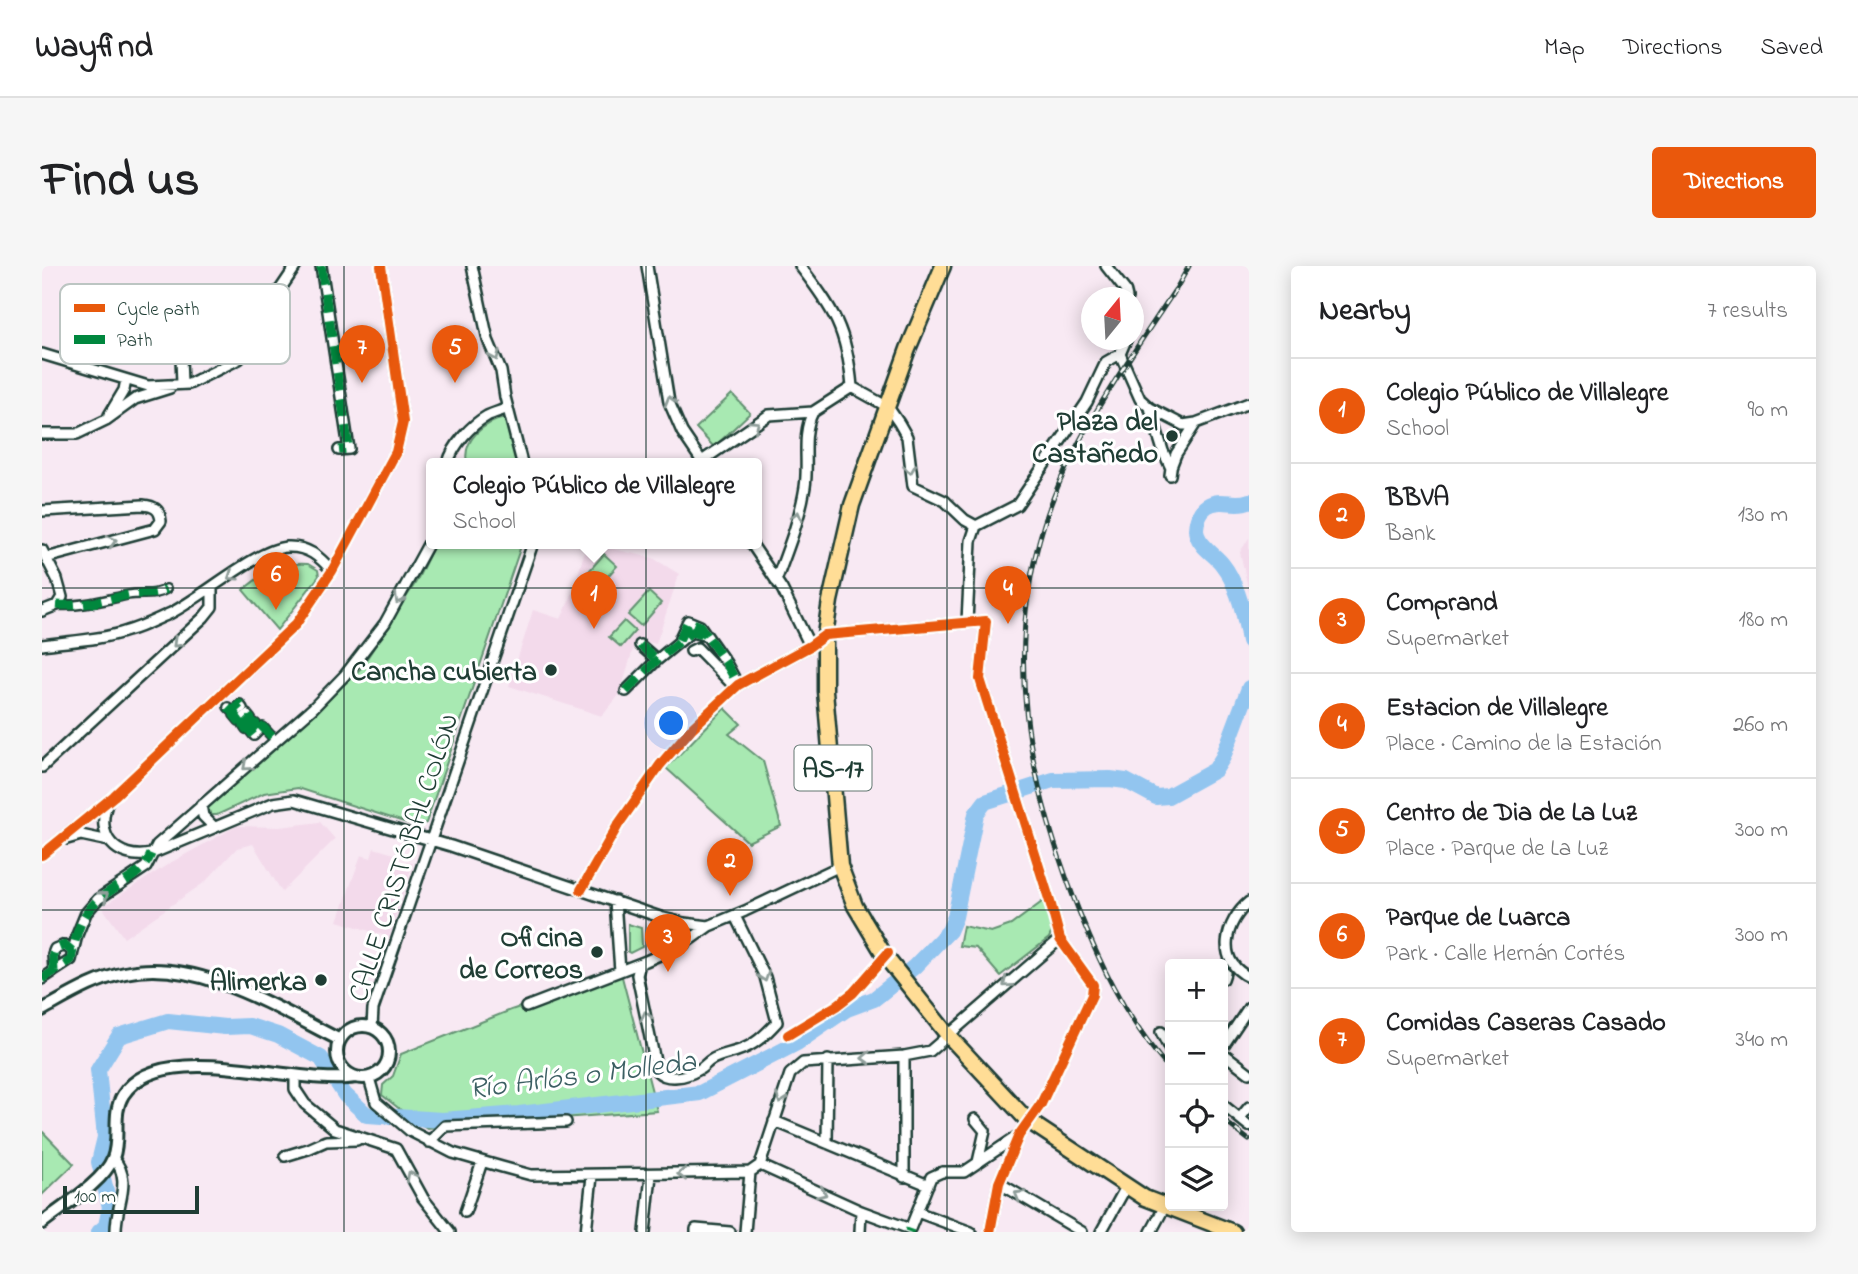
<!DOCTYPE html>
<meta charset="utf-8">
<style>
:root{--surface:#fff;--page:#f6f6f6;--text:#202124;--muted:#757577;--line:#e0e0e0;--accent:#ea580c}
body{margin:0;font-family:"Indie Flower",sans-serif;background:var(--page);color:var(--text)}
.controls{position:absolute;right:21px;bottom:21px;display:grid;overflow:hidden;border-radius:7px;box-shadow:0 4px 18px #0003}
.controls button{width:63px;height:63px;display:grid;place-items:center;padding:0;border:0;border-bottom:2px solid var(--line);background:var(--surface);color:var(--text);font:35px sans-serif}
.compass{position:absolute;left:1039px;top:21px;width:63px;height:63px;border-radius:50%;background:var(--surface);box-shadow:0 4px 18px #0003;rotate:18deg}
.scale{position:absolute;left:21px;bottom:18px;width:136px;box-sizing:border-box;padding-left:7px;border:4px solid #1f3d34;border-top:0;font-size:19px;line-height:24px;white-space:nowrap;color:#1f3d34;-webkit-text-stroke:5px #fff;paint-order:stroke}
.you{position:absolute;left:630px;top:458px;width:24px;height:24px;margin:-18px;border:5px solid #fff;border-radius:50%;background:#1a73e8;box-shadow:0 0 0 10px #1a73e833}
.badge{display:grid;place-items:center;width:46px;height:46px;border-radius:50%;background:var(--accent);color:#fff;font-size:23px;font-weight:700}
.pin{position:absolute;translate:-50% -58px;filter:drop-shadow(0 2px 4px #0008)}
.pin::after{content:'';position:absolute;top:37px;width:24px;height:21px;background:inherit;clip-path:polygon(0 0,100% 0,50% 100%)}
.popup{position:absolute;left:384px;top:192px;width:336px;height:91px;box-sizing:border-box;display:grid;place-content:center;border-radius:7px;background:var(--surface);filter:drop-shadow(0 2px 5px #0005);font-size:23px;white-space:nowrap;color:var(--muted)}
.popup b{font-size:26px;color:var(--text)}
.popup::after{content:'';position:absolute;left:50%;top:100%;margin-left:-14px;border:14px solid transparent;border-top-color:var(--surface)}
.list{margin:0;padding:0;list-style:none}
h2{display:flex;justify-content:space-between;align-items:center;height:91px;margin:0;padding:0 28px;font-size:30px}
h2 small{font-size:23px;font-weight:400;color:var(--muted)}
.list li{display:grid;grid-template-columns:46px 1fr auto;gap:21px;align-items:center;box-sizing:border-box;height:105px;padding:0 28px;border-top:2px solid var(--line)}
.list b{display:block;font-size:26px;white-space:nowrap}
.list p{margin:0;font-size:23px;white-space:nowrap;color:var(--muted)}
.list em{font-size:23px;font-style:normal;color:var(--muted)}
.icon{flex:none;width:38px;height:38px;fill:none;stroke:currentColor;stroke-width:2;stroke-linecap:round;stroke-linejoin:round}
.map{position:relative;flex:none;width:1207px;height:966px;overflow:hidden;border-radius:7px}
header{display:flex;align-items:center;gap:42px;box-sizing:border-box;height:98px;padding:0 35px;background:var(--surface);border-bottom:2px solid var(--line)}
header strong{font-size:33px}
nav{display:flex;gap:38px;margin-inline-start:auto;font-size:24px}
.intro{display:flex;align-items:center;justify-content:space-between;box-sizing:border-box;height:168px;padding:0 42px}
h1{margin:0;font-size:49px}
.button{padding:18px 32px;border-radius:7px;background:var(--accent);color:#fff;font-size:24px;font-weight:700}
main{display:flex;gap:42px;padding:0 42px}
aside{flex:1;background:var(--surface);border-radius:7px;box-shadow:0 4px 18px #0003}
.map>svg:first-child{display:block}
.built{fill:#f3daeb}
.green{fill:#a8e9b2;stroke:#649373;stroke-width:2}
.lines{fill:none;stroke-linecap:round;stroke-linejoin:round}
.river{stroke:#92c5ef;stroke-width:16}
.pedestrian-casing{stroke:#1f3d34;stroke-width:12}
.minor-casing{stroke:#1f3d34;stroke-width:14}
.tertiary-casing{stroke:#1f3d34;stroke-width:16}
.primary-casing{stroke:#1f3d34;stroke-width:19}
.pedestrian{stroke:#fff;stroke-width:7}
.minor{stroke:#fff;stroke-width:9}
.tertiary{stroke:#fff;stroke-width:10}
.primary{stroke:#ffdd96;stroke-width:14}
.rail-casing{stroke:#1f3d34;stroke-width:5}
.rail{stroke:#fff;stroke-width:2.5;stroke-dasharray:8;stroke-linecap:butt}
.quiet{stroke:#00873e;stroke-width:9;stroke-dasharray:18 9;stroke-linecap:butt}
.cycleway-casing{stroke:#fff;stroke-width:15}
.cycleway{stroke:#e8590c;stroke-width:10}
.oneway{stroke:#8f9e9a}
.grid{fill:none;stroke:#1f3d34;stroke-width:2;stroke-opacity:0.55}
.poi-dot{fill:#1f3d34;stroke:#fff;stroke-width:2.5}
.labels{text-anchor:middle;stroke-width:6;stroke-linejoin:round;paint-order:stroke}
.shield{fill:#fff;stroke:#627771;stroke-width:2}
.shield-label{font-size:26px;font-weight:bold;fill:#1f3d34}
.poi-label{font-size:28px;font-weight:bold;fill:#1f3d34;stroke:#fff;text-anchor:end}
.street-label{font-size:28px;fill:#1f3d34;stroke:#fff}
.water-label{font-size:30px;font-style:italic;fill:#3c5f63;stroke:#fff}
.key{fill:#fff;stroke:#bcc5c2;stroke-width:2}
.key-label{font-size:19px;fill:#1f3d34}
</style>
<header>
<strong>Wayfind</strong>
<nav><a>Map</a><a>Directions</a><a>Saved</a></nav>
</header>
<div class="intro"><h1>Find us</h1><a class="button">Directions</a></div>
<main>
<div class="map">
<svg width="1207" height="966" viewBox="0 0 1207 966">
<rect width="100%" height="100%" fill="#f8e9f3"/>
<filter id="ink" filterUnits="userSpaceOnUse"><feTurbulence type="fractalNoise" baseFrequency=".0143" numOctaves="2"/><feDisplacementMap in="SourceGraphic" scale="14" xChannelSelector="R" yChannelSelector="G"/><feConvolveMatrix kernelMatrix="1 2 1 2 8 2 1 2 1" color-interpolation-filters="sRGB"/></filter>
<g filter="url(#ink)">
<!-- built -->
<path class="built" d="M1207,272v54l-9,-40z
M545,277l66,15 26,16 -23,70 -20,-5 -16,55 -18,22 -93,-30 24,-76 28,9 12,-27z
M278,556l15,17 -53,53 -29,-48 -16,4 -32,34 -81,56 -22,-31 68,-44 67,-37 43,1z
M332,582l20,6 -2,9h21l-24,74 -51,-16 23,-66 10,3z"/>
<!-- green -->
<path class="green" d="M690,128l18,19 -36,34 -18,-19z
M463,152l4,3 7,42h-49c-5,-23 17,-41 38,-45z
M393,277h87l-96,280 -9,3 -7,-2 -112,-36 -34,5 -47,22h-6l-3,-7 3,-6 104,-89 45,-44 56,-87z
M562,288l13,12 -21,23 -13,-11z
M266,298l10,6 1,6 -42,54 -34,-40c22,-18 35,-28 65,-26z
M607,326l12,11 -20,23 -13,-11z
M582,355l11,10 -14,16 -12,-10z
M683,442l16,16 -12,10 34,27 18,65 -33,16 -82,-74z
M1004,633l7,30 -4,9 -49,38 -24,-28 -17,-2 4,-20 28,6 20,-7z
M586,658l13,4 1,19 -12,6 -2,-1z
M579,707l36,138 -230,17 -16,-10 -29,-23 1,-10 10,-9 8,-22 110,-44z
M0,865l32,33 -32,31z"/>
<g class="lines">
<!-- river -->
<path class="river" d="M1207,235c-14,6 -29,-4 -42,5 -8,5 -13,20 -10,29 4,12 18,20 25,29 16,20 23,52 27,77
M57,966l7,-6 4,-19 -11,-45 6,-25 -7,-67 21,-34 49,-15 57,6 25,-1 28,9 43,23 24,37 22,20 75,5 77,-6 181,-21 97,-50 50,-34 27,-10 40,-32 35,-36 6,-14 21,-103 9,-12 68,-22 57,-1 16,2 30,16 12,-1 47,-26 8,-13 26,-69"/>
<!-- pedestrian casing -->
<g class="pedestrian-casing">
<path id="pedestrian" d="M15,339c25,2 47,-5 71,-10 14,-3 26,2 38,-6
M186,441l4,4 8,-7 3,4 -9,7 5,6 8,-7 4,5 -7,7 2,3 7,-7 3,2 -6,7 4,5 9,-9 13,14"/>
</g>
<!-- minor casing -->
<g class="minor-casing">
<path id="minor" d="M279,0l28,183 -10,1
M430,0l16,74 13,31 4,26 17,66
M605,0l22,136 13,30 21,31
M758,0c34,44 47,64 52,121
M1064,0l19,24 2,8
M138,65l2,53
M0,88l106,32 41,-2 50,-25 22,-33 10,-23 25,-37
M1078,88l20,45 10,9 33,17 13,-2 53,-20
M1078,88l6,-14
M810,121l36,20 11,16 8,14 6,49 32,15 20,19 11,6
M1108,142l13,43 8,17 -1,7
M67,149l15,-25 2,-10
M0,168h35l29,-14 29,-21 35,-11
M406,197c5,-18 23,-38 39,-47 6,-3 14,-5 21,-8
M657,197l70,-48 44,-3 39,-25
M1129,201l5,-13 20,-31
M0,245l101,-6c11,1 17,4 18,16l-6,8 -109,29
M709,277l31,46 28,57
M0,284l15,29 5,18 -5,8 -15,6
M734,315c11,-30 24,-62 29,-94 4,-26 -4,-52 8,-75
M925,356l4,-81 5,-15 41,-21 70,-103 19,-40 14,-8
M638,372l8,-17 12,5 7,10
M0,379c27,-4 59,-5 85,-14 15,-4 30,-12 44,-18 32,-16 86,-64 116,-66 21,-1 33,10 45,24
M598,379l17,15
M649,385l6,-3 37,38
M584,425l31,-31 34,-28 16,4 19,27 12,22
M0,501l162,-150 8,-10v-18
M66,536c-14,33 8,59 43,52l122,-51 21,-3 157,46 212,72 21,5 25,3
M159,539l2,11 11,11
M25,573l14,-4 28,6
M0,589l72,-59 182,-172 36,-53 64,-119 7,-30 -22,-156
M539,624l37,-65 42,-60 32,-37 46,-43 72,-39 15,-11 161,-14 -6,58 71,226 9,34 33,46 -1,10 -51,109 -22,31 -20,48 -9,49
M573,635l5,70
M1207,636c-24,20 -34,59 0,75
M598,698l-3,11 20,96c10,10 29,6 41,-1 5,-2 8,-7 13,-10 8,-5 17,-6 26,-9 17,-5 28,-16 40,-29l-12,-45 -30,-61
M12,705l-1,-17 2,-5 10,-4 7,6
M0,713l29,-19 6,-25 9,-22 12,-14 48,-32 11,-22 156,-137 32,-33 40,-52 46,-84
M1181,713l2,-6
M484,741l120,-46 38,-17 25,-18 36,-15 95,-45
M330,761l1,-18 160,-466
M1119,766l9,18
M1181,780l26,-39
M1181,787l26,20
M862,790v121
M253,810v13l10,15 30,25 61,20 27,49 27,34
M327,812l7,24 34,29 43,22 49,14 29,8 219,-3 10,-7
M1181,839l26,21
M1198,852l9,-11
M933,853l10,12 -7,31
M732,855l154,64
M387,876l16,-16 121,-4
M785,877l1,-83
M243,890l23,-7 18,-8 31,-1
M71,892c21,23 2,47 3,74
M718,899l30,-91 13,-11 101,-7 26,-5 130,-112
M718,899l101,46 49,18 21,-52 11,-5h22l55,-37
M957,917l83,49
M423,946l17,-50
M875,946l54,20
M544,966l6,-56
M603,966l6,-57
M654,966v-3l34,3
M703,966l5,-60
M818,966l1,-21
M1059,966l25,-45
M1109,966l14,-26"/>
</g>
<!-- tertiary casing -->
<g class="tertiary-casing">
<path id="tertiary" d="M0,744c26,-14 53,-31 83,-37 72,-16 153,36 215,67
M295 786a26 26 0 1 1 52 0a26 26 0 1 1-52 0Z
M0,957c20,-16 62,-41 71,-65 8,-20 -2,-44 10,-63 37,-59 174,-8 232,-18"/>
</g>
<!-- primary casing -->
<g class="primary-casing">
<path id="primary" d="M901,0l-35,83 -56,156 -22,96 -5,34v56l15,175 15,40 30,50 62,78 80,86 118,78 88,34"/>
</g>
<!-- pedestrian -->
<use href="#pedestrian" class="pedestrian"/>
<!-- minor -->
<use href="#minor" class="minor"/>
<!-- tertiary -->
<use href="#tertiary" class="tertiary"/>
<!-- primary -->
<use href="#primary" class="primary"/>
<!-- rail casing -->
<g class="rail-casing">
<path id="rail" d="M1130,30l17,-30
M1128,804c-46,-53 -72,-109 -97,-174 -46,-122 -69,-243 -29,-372 27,-85 82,-160 131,-234
M1181,854l26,20"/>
</g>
<!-- rail -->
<use href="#rail" class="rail"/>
<!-- quiet -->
<path class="quiet" d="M279,0l28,183 -10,1
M15,339c25,2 47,-5 71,-10 14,-3 26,2 38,-6
M637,374l9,-19 12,5 7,10
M598,379l17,15
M584,425l31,-31 34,-28 16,4 19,27 12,22
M186,441l4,4 8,-7 3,4 -9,7 5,6 8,-7 4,5 -7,7 2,3 7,-7 3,2 -6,7 4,5 9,-9 13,14
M12,705l-1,-17 2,-5 10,-4 7,6
M0,713l29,-19c4,-22 9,-45 27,-60 18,-16 44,-23 53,-46
M867,966l1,-3"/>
<!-- cycleway casing -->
<g class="cycleway-casing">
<path id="cycleway" d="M0,589l72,-59 182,-172 36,-53 64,-119 7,-30 -22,-156
M539,624l37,-65 42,-60 32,-37 46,-43 72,-39 15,-11 161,-14 -6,58 71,226 9,34 33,46 -1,10 -51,109 -22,31 -20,48 -9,49
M746,769l48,-29 17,-13 35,-40"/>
</g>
<!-- cycleway -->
<use href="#cycleway" class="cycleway"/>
</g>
<!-- one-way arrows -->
<defs><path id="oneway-chevron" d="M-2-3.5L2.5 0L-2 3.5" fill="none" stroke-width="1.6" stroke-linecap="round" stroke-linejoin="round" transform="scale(1.75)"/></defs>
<g class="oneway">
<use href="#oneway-chevron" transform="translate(453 90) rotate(66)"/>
<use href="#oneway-chevron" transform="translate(628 135) rotate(-106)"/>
<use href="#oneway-chevron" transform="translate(713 159) rotate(-34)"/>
<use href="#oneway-chevron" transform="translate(868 203) rotate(82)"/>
<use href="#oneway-chevron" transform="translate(755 250) rotate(-75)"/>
<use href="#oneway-chevron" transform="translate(70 275) rotate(-15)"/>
<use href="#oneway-chevron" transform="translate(190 310) rotate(146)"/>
<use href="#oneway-chevron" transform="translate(357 333) rotate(121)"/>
<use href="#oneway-chevron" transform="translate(135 377) rotate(136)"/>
<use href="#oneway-chevron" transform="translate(205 500) rotate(139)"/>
<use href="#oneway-chevron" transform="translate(62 630) rotate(-36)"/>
<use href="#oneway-chevron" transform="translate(722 711) rotate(71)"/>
<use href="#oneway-chevron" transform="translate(965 717) rotate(140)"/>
<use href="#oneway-chevron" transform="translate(604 750) rotate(-102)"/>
<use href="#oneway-chevron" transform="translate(824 792) rotate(177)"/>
<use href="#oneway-chevron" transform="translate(739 833) rotate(110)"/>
<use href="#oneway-chevron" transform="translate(640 908) rotate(179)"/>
<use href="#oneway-chevron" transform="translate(369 910) rotate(-118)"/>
<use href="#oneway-chevron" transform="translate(780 927) rotate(24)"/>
<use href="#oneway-chevron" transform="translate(977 929) rotate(-149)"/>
</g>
</g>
<!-- grid -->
<path class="grid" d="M302,0v966M604,0v966M905,0v966M0,322h1207M0,644h1207"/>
<!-- markers -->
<g class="poi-dot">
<circle cx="1130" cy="170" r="7"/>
<circle cx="509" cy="404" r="7"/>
<circle cx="555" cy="686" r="7"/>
<circle cx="279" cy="714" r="7"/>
</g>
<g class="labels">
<!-- shield labels -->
<rect class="shield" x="752.5" y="479.5" width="77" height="45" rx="5"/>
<g class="shield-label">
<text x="791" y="511">AS-17</text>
</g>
<!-- poi labels -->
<g class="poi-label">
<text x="1116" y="164">Plaza del<tspan x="1116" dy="32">Castañedo</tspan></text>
<text x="495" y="414">Cancha cubierta</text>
<text x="541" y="680">Oficina<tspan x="541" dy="32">de Correos</tspan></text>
<text x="265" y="724">Alimerka</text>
</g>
<!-- street labels -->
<g class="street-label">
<text transform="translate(360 591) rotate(-72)" y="10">CALLE CRISTÓBAL COLÓN</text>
</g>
<!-- water labels -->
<g class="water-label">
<text transform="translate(540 808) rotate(-7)" y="10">Río Arlós o Molleda</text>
</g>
</g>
<!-- legend -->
<rect x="18" y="18" width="230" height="80" rx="10" class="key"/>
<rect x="32" y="38" width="31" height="8" fill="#e8590c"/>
<rect x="32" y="69" width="31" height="9" fill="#00873e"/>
<g class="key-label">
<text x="75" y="49">Cycle path</text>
<text x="75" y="80">Path</text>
</g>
</svg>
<div class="controls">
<button>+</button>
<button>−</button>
<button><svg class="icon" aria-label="locate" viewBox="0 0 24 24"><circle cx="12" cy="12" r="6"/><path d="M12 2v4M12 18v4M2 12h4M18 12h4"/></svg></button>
<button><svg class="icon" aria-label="layers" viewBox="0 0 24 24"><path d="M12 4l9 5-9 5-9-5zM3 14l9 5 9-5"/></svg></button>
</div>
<svg class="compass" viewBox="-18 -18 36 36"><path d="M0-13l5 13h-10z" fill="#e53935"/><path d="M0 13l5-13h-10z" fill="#757577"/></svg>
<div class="scale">100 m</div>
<div class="you"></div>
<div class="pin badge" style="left:552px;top:363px">1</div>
<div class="popup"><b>Colegio Público de Villalegre</b>School</div>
<div class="pin badge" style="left:688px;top:630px">2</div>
<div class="pin badge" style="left:626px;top:706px">3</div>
<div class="pin badge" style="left:966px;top:358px">4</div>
<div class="pin badge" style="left:413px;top:117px">5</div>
<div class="pin badge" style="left:234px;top:344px">6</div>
<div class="pin badge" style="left:320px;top:117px">7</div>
</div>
<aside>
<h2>Nearby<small>7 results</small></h2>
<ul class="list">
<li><span class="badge">1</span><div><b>Colegio Público de Villalegre</b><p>School</p></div><em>90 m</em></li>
<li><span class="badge">2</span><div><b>BBVA</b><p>Bank</p></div><em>130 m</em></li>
<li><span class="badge">3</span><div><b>Comprand</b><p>Supermarket</p></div><em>180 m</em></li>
<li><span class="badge">4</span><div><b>Estacion de Villalegre</b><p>Place · Camino de la Estación</p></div><em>260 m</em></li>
<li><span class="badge">5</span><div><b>Centro de Dia de La Luz</b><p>Place · Parque de La Luz</p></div><em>300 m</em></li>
<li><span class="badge">6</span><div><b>Parque de Luarca</b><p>Park · Calle Hernán Cortés</p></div><em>300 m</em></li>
<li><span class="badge">7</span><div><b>Comidas Caseras Casado</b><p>Supermarket</p></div><em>340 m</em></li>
</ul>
</aside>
</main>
